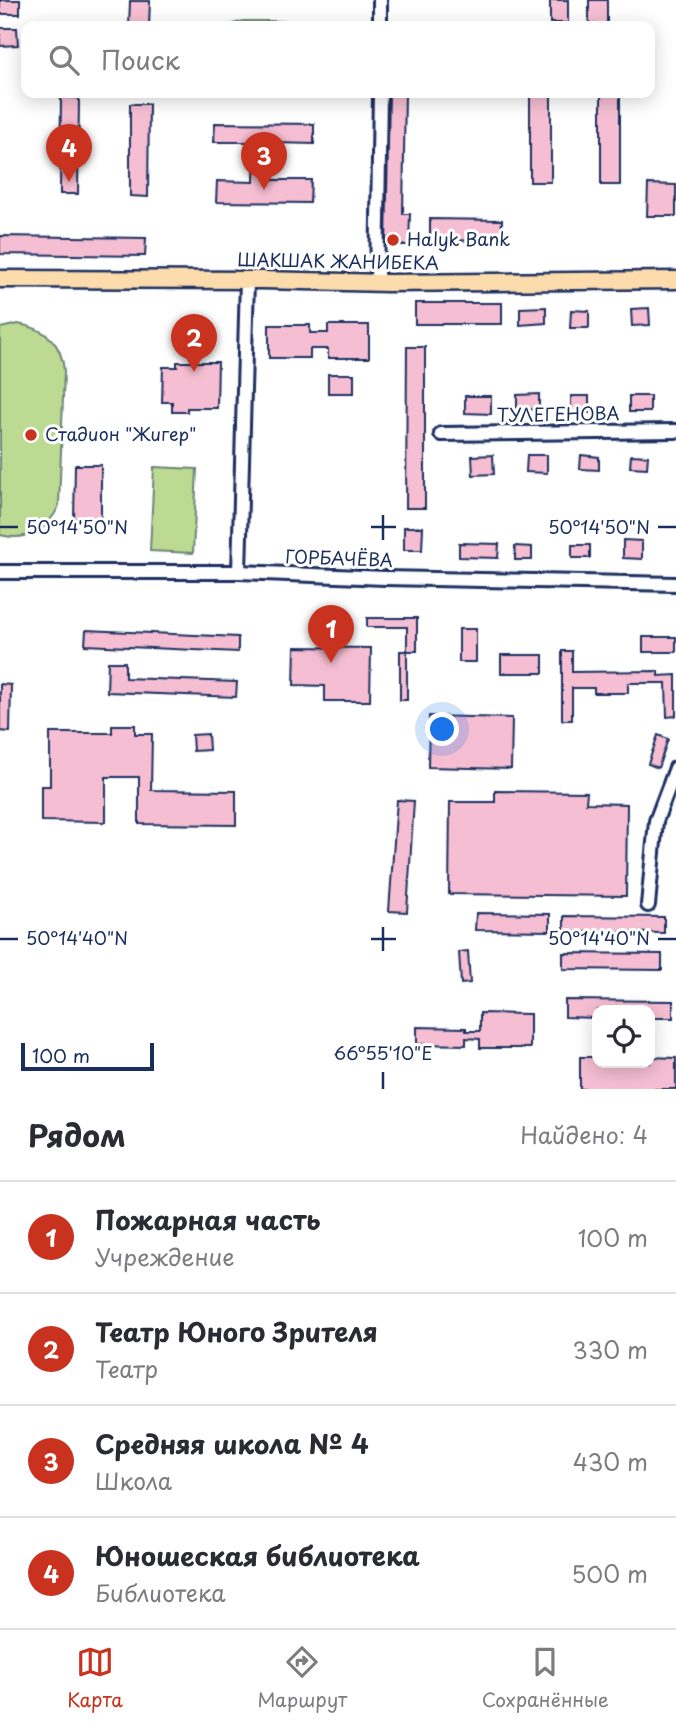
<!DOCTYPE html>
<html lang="ru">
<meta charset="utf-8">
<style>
:root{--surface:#fff;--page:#f7f7f7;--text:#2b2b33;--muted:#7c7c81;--line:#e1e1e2;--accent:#c8321e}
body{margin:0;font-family:"Playpen Sans",sans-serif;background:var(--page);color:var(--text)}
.controls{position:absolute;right:21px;bottom:21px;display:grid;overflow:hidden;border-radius:14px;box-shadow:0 4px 18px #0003}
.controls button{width:63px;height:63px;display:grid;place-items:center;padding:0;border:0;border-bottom:2px solid var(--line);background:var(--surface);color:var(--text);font:35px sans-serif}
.scale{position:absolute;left:21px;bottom:18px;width:133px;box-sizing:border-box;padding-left:7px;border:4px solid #1b2f5e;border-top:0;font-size:19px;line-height:24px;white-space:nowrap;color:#1b2f5e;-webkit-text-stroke:5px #fff;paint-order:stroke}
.you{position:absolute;left:443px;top:730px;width:24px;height:24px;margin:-18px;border:5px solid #fff;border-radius:50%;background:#1a73e8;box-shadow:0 0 0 10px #1a73e833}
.badge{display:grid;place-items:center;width:46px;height:46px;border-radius:50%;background:var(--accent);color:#fff;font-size:23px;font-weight:700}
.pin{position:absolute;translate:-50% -58px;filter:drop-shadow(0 2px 4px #0008)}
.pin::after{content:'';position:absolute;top:37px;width:24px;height:21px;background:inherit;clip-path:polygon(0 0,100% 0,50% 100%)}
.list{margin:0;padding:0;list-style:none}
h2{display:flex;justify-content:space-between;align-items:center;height:91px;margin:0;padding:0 28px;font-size:30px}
h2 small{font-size:23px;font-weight:400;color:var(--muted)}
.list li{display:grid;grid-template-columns:46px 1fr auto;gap:21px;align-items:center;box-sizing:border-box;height:112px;padding:0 28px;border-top:2px solid var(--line)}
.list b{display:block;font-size:26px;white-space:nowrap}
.list p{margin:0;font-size:23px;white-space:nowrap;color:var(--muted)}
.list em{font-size:23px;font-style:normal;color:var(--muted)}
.icon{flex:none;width:38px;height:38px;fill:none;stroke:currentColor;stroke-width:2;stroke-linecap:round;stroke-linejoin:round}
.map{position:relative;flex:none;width:676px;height:1089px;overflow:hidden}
.search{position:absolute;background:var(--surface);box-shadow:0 4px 18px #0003;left:21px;right:21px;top:21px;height:77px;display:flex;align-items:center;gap:18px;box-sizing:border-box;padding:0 24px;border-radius:14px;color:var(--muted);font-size:26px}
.sheet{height:539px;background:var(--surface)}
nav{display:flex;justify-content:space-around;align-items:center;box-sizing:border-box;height:98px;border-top:2px solid var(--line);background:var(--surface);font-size:19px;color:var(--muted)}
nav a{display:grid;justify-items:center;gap:4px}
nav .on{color:var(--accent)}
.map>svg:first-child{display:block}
.green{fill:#bcda92;stroke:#6c8478;stroke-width:2}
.building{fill:#f6bed2;stroke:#1b2f5e;stroke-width:2}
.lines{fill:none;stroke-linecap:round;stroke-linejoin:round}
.minor-casing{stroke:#1b2f5e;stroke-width:18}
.major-casing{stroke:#1b2f5e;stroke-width:21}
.minor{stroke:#fff;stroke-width:12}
.major{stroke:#fcdcac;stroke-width:16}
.ticks{fill:none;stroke:#1b2f5e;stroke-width:2.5}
.poi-dot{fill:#c8321e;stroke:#fff;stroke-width:2.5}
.labels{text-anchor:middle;stroke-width:6;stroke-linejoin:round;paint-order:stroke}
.poi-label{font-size:18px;fill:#1b2f5e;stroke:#fff;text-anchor:start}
.street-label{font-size:18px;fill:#1b2f5e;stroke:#fff}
.ticks-label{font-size:18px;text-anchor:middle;fill:#1b2f5e;stroke:#fff;stroke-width:6;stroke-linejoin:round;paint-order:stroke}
</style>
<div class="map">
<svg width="676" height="1089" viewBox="0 0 676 1089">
<rect width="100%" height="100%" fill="#fff"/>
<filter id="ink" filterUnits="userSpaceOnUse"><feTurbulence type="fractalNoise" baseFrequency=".0143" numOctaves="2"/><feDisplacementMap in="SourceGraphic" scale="14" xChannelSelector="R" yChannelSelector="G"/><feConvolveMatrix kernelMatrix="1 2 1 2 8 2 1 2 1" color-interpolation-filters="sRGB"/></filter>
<g filter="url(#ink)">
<!-- green -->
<path class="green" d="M243,21h83l10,5h-109z
M18,324c27,4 44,19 46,47l-5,134c-10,25 -32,37 -59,30v-207z
M154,467l43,2 -4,84 -43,-2z"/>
<!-- building -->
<path class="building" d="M0,0h20v14h-20z
M550,0h18v23h-18z
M589,0h18v24h-18z
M130,1h20l-1,25h-20z
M0,28h17l1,17 -18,1z
M389,93h16l-2,121h7l-1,31h-23z
M530,93h21v89h-21z
M601,93h19v92h-19z
M61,97l18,1 -1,96h-18z
M130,104h19l-1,93 -18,-1z
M215,123l99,1v20l-40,-1 -1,37h38l-1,23 -94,-1 1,-21 37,1 1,-40h-41z
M648,184l28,1v31h-29z
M430,219l72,1 -1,21 -71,-1z
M0,236l146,2 -1,18 -145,-2z
M415,303h87v21h-87z
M546,307v16l-26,2v-17z
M649,308l1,17 -18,1 -1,-17z
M571,310l18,1v17h-19z
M269,325h41v8h18v-8h41v33h-41v-9h-18v9h-41z
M407,347h18v161h-19z
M177,362h41l-1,46h-30v4h-15v-10h-10l1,-35h14z
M328,374h26v19h-26z
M539,394v15l-22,1v-15z
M465,396h26v18l-26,-1z
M571,396h18v17h-18z
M629,396h21v16h-21z
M493,455l1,19 -21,1 -1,-19z
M527,455h20v18l-21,-1z
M581,455l18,2v13l-19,-1z
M631,455l17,1 -1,12 -17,-1z
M75,465h26v54h-27z
M404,527h19l-1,23h-18z
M623,540l19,1v18l-19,-1z
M459,543l40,1 -1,14 -39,-1z
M572,545h18v13h-18z
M515,546l17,1v13h-17z
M367,618h50v33h-10v-24h-40z
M459,629h17v33h-17z
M86,630l152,7v15l-153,-7z
M643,637h33v15h-33z
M295,647l76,1 -1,53h-45v-15l-31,-1z
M400,651h7v49h-7z
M562,651h10v21l86,-1v5l18,-1v41l-9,1 -1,-34h-38v10h-34v-5h-22v32h-10z
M501,655h42v18h-42z
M108,662h17v16l112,4 -1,15 -129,-5z
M0,684l11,1 -1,47 -10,-1z
M429,716l83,2 -1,51 -83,-2z
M112,725h23v9h17l-1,56 85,1v34l-97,-1v-47h-33v45l-65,-1v-35h9v-53h62z
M208,734l1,16 -16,1 -1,-16z
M658,735l10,4 -10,29 -10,-4z
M495,791l92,1 -1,11 41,1 -1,92 -177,-2 1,-92h45z
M397,800l17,1 -7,111 -18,-1z
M476,913l74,1v17l-75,-1z
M564,916l100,1v16l-100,-1z
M468,951l2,32 -9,1 -2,-32z
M563,953l99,1v16l-99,-1z
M565,1000l108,1v17h-23v-8h-53v8l-32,-1z
M480,1013l50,1v34h-50v-9l-14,-1v7l-49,-1v-17l49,1v3h14z
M580,1057h17v6h53v-6l26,1v31h-96z"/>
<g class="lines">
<!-- minor casing -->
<g class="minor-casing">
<path id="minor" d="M380,0v26
M377,283l3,-190
M441,434l235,-3
M0,572h239l146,6 291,6
M239,572l8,-292
M648,905l8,-84 20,-53"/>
</g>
<!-- major casing -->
<g class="major-casing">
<path id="major" d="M0,279l261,1 127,3 288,-3"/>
</g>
<!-- minor -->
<use href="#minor" class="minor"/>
<!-- major -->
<use href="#major" class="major"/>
</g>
</g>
<!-- ticks -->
<path class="ticks" d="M383,515v25M0,527h18M371,527h25M658,527h18M383,927v24M0,939h18M371,939h25M658,939h18M383,1072v17"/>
<!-- markers -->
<g class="poi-dot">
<circle cx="393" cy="240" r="7"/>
<circle cx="31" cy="435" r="7"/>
</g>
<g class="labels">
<!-- poi labels -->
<g class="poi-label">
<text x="407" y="246">Halyk Bank</text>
<text x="45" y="441">Стадион "Жигер"</text>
</g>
<!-- street labels -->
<g class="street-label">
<text transform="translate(338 262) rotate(1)" y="6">ШАКШАК ЖАНИБЕКА</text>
<text transform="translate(558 415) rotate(-1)" y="6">ТУЛЕГЕНОВА</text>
<text transform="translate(339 559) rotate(2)" y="6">ГОРБАЧЁВА</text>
</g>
</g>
<g class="ticks-label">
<text x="77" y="534">50°14'50"N</text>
<text x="599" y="534">50°14'50"N</text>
<text x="77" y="945">50°14'40"N</text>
<text x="599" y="945">50°14'40"N</text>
<text x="383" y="1060">66°55'10"E</text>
</g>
</svg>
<div class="controls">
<button><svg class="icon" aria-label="locate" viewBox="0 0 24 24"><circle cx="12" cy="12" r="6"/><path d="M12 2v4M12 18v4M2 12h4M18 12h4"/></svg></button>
</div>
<div class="scale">100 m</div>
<div class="you"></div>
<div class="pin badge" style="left:331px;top:663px">1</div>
<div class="pin badge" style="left:194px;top:372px">2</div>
<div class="pin badge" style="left:264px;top:190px">3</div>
<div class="pin badge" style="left:69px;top:182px">4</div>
<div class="search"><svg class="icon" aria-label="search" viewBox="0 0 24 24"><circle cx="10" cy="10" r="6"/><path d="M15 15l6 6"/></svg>Поиск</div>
</div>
<section class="sheet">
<h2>Рядом<small>Найдено: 4</small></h2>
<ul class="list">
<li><span class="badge">1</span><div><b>Пожарная часть</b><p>Учреждение</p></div><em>100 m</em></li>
<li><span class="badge">2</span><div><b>Театр Юного Зрителя</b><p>Театр</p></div><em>330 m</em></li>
<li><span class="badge">3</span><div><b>Средняя школа № 4</b><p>Школа</p></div><em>430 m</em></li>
<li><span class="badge">4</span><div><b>Юношеская библиотека</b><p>Библиотека</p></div><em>500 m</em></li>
</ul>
</section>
<nav>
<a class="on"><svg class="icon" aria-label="map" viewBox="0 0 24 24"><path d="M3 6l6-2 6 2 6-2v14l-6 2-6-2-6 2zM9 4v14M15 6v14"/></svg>Карта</a>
<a><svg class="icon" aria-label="directions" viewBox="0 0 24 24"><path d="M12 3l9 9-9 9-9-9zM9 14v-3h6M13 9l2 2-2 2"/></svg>Маршрут</a>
<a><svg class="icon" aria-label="saved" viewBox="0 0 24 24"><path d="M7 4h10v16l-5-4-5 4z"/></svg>Сохранённые</a>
</nav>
